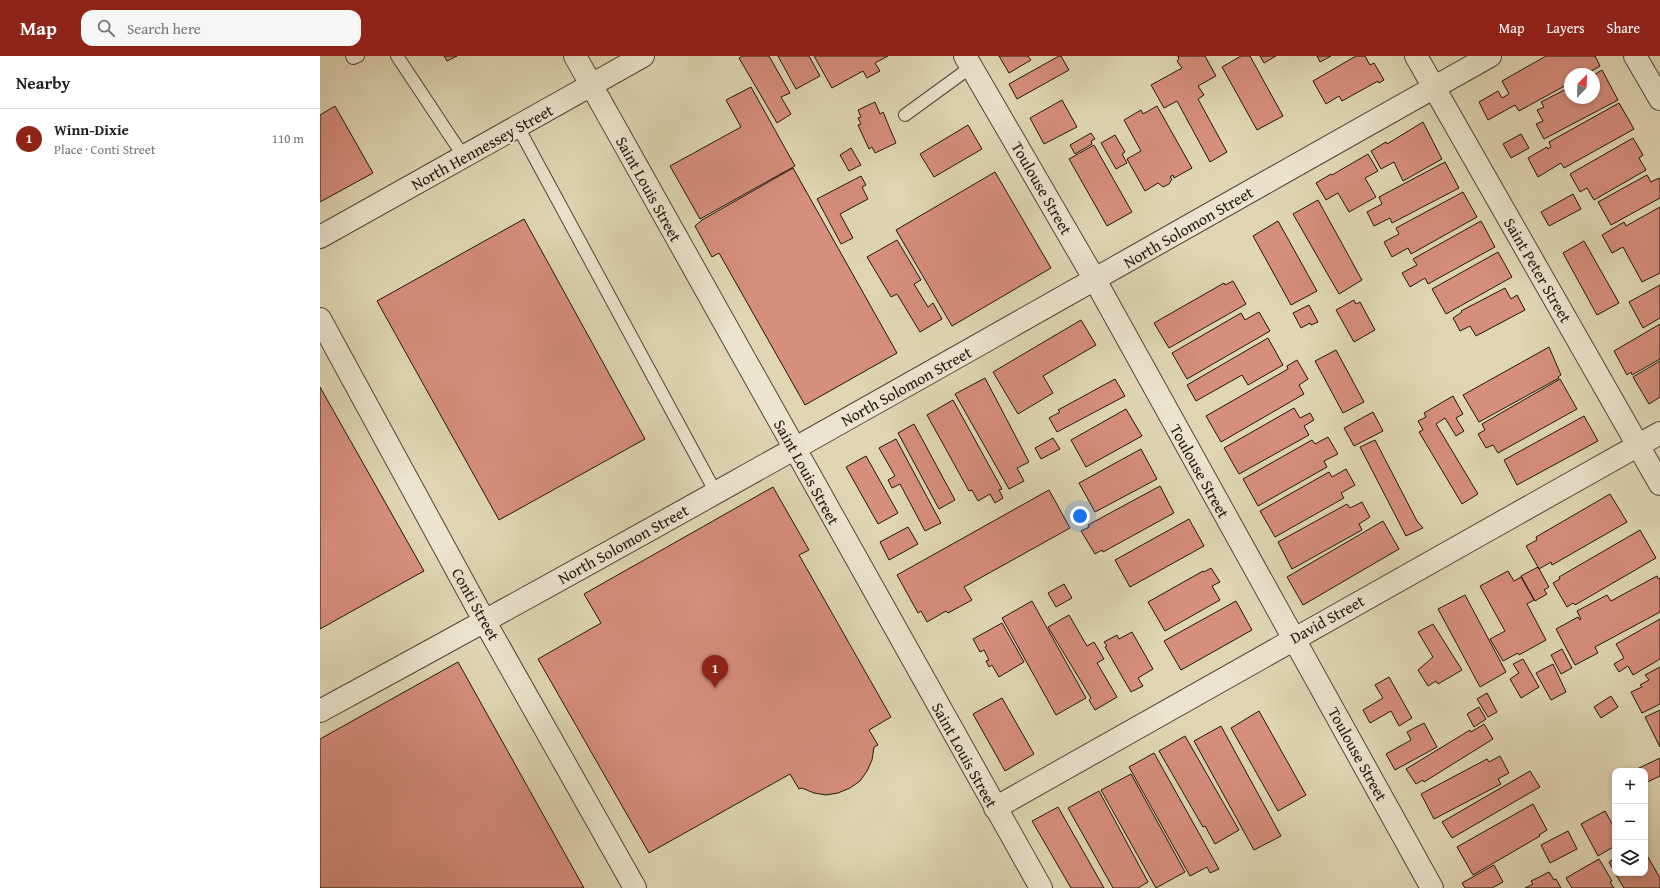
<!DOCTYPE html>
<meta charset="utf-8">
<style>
:root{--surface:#fff;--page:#f6f6f6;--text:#202124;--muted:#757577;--line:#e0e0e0;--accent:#8f2418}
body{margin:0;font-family:"Gentium Book Plus",serif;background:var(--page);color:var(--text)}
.controls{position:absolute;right:12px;bottom:12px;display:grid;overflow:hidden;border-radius:8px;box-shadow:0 2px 6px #0003}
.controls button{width:36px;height:36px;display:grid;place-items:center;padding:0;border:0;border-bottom:1px solid var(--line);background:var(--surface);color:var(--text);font:20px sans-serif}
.compass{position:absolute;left:1244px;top:12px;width:36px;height:36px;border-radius:50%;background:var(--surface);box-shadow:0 2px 6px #0003;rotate:23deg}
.you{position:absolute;left:760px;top:460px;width:14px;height:14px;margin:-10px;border:3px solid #fff;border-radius:50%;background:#1a73e8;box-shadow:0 0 0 6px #1a73e833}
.badge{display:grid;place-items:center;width:26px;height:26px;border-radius:50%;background:var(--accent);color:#fff;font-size:13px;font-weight:700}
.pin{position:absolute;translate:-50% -33px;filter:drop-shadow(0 1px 2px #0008)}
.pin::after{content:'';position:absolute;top:21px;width:14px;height:12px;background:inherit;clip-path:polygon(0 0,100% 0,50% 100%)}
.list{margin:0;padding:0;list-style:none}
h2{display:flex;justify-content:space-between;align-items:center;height:52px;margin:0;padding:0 16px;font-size:17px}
h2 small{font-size:13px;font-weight:400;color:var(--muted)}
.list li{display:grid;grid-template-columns:26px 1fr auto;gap:12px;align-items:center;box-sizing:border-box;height:60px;padding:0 16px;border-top:1px solid var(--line)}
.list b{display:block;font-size:15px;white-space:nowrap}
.list p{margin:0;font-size:13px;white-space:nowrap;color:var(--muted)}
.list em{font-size:13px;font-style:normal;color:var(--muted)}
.icon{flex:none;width:22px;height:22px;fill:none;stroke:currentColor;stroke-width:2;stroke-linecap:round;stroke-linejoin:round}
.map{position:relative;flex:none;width:1340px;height:832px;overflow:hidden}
header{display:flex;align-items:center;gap:24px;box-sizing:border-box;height:56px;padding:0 20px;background:var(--accent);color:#fff}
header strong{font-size:19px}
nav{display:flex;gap:22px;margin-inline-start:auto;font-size:14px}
.search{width:280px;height:36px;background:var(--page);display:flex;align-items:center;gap:10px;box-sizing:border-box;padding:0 14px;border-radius:12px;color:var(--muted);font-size:15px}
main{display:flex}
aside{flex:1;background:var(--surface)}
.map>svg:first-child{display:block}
.building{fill:#d68e7d;stroke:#201510}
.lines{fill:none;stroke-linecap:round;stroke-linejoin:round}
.service-casing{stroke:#504539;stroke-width:14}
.minor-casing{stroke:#504539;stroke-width:24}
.tertiary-casing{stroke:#504539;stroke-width:24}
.service{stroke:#ebe4ce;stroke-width:12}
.minor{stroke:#ebe4ce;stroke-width:22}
.tertiary{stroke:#ebe4ce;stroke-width:22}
.labels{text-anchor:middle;stroke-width:4;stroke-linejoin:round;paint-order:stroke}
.street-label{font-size:16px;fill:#201510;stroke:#ebe4ce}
</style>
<header>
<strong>Map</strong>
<div class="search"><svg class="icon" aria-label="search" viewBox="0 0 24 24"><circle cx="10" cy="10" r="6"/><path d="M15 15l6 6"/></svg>Search here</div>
<nav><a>Map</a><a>Layers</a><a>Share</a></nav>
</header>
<main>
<aside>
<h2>Nearby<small></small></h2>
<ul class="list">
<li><span class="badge">1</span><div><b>Winn-Dixie</b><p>Place · Conti Street</p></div><em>110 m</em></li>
</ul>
</aside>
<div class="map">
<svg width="1340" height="832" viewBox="0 0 1340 832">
<rect width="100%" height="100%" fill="#e0d6b4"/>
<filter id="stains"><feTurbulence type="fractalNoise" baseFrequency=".005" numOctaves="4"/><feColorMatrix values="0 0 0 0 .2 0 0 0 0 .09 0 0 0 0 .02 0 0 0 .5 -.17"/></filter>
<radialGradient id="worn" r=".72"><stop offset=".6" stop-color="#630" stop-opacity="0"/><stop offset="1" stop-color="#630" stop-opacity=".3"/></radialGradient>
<!-- building -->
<path class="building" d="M124,0h13l-10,5z
M423,0h26l21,37 -9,4 10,17 -14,9 -38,-65z
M458,0h31l11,20 -24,13z
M494,0h74l-13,7 5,8 -13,7 -4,-7 -31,17z
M679,0h29l3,4 -22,13z
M739,0h2l8,14 -52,29 -8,-15z
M858,0h27l11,20 -18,10 6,9 -6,4 29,53 -17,10 -33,-61 -13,7 -13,-23 31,-17 -5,-7 2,-2z
M921,0h9l33,60 -26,14 -35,-63z
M940,0h16l-12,7z
M997,0h14l-11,6z
M1036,0h9l5,9 4,-2 10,17 -5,3 -1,-2 -36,20 -3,-5 -13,8 -13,-23z
M1226,0h49l5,10 -14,8h-16v9l-51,28 -4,-6 -27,15 -9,-18 19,-11 4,7 7,-4 -7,-13z
M1282,14l16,30 -74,39 -8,-15 7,-3 -6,-11 7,-3 -3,-5 29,-15v11h24v-23z
M431,31l44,79 -95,53 -30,-53 71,-39 -15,-27z
M742,44l15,27 -33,17 -14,-26z
M555,46l5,12 3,-2 13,31 -21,10 -3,-6 -3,2 -11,-24 3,-1 -3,-6 3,-1 -3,-7z
M1299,47l15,26 -70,39 -3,-5 -23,14 -10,-19 19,-11 1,2 3,-2 -2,-5z
M15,50l38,67 -53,29v-87z
M837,50l35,62 -18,10 -1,-3 -3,2 2,2 -3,5 -6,3 -5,-4 -13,8 -18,-32 14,-8 -17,-31 17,-10 2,4z
M1103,66l19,37 -39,22 -9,-19 -13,7 -10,-18 15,-9 1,2z
M648,69l14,24 -48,28 -14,-23z
M771,77l4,6 -4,2 1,3 -17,10 -5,-9z
M1201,78l8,14 -18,10 -8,-14z
M795,79l10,17 -3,2 5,9 -11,6 -15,-26z
M1313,82l10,17 -4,3 7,12 -52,30 -7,-12 -7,4 -10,-18z
M774,89l38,67 -25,14 -38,-67z
M531,92l10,17 -12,6 -9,-16z
M1048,98l10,17 -13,7 11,19 -27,15 -11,-19 -12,7 -10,-17 15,-9 1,1z
M1125,106l14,26 -67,35 -2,-5 -16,8 -7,-14 15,-8 -3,-7z
M473,112l104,185 -92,52 -86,-152 -7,4 -17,-31 7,-6z
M675,116l56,96 -99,58 -56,-96z
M1327,119l4,7 8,-4 1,2v18l-49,27 -13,-23z
M541,120l5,9 -4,2 6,12 -28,15 13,24 -12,6 -24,-45z
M1143,136l14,25 -66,37 -3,-6 -16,9 -8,-15 15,-8 -3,-6z
M1253,138l8,15 -32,17 -8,-14z
M998,144l44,80 -23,14 -46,-80z
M1340,151v66l-18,9 -19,-35 -11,6 -10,-18 22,-13 2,4z
M204,163l121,220 -146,81 -122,-219z
M958,165l39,70 -26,14 -38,-69z
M1161,165l14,26 -67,37 -3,-6 -15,9 -8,-14 15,-8 -4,-6z
M577,184l24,40 -7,4 14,23 5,-4 9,16 -22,13 -23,-38 -6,3 -24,-40z
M1264,185l35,62 -22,12 -34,-62z
M1178,196l14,25 -66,37 -14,-25z
M913,225l13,23 -77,44 -15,-25 70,-40 1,2z
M1340,229v33l-17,10 -14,-26z
M1185,232l6,11 6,-4 8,15 -49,26 -6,-10 -10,5 -7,-13 9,-6 -1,-1z
M1034,244l2,4 4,-2 15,28 -21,12 -18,-32z
M989,249l9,17 -7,3 -1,-2 -9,5 -8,-15z
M939,256l11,19 -83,48 -15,-26 69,-40 4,7z
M761,264l15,25 -53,31 10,17 -35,21 -25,-42z
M1340,268v35l-28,16 -1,-3 -4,3 -13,-24z
M948,282l15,27 -35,20 -6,-10 -46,26 -9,-16z
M1229,291l12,28 -3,2 1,1 -80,44 -16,-27z
M1016,294l28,52 -21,11 -28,-52z
M977,304l11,19 -9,6 5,9 -83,48 -15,-26 82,-47 -1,-3z
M1340,305v36l-11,7 -16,-27z
M665,322l44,84 -12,6 7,13 -15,8 -54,-95z
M795,323l10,17 -68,36 -8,-14 11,-6 -2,-2z
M1240,323l17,30 -79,44 -5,-8 -7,3 -8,-14 7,-4 -3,-6z
M0,331l104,184 -104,58z
M1133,340l10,18 -7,4 8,13 -8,5 -11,-18 -9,6 42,70 -16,10 -43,-72 4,-2 -5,-9 8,-4 -2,-4z
M633,344l49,89 -3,1 4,8 -8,5 -5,-9 -12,7 -6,-11 -3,1 -42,-76z
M974,352l6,10 10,-5 4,7 -10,6 5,9 -70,39 -15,-26z
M806,353l16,27 -56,31 -15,-27z
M1053,356l10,19 -29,15 -10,-18z
M1264,360l14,25 -81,44 -13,-25z
M594,368l41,76 -16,9 -41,-76z
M1008,381l10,17 -14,7 3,6 -69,39 -15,-27 69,-39 3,4z
M733,382l7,11 -19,10 -6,-11z
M576,383l45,84 -16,8 -25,-47 -8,4 -4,-8 7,-4 -16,-28z
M1055,384l42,81 6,7 -17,8 -46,-89z
M821,393l16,30 -62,33 -16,-29z
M546,400l32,57 -20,11 -32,-57z
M1026,413l9,16 -14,8 3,5 -69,39 -15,-26 69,-39 3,5z
M840,430l14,27 -71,39 -1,-2 -7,4 -14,-23 8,-4 -1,-2z
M453,431l36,63 -10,5 92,162 -22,13 9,15 -4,2 -2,13 -5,11 -7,10 -10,7 -12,5 -12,2 -12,-2 -12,-5 -3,1 -9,-15 -141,79 -111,-194 63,-36 -17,-29z
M729,434l21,38 -106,59 8,13 -24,13 -2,-2 -19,11 -6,-11 -3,2 -21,-38z
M1290,438l17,28 -75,43 -1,-3 -12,7 -13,-23 11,-6 -1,-3z
M1042,446l8,15 -11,7 3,6 -70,39 -14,-27 69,-38 3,4z
M869,463l15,27 -74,41 -15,-27z
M1063,465l16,28 -96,56 -16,-28z
M588,471l10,17 -29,16 -9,-18z
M1320,474l16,28 -81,47 -2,-2 -6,4 -14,-24 7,-4 -1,-2z
M1218,511l11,20 -5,3 3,4 -12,7 -14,-25z
M891,512l9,14 -8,4 8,14 -55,31 -17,-29 55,-31 1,1z
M1188,515l6,10 7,-4 13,23 -7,4 19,36 -27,15 -1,-2 -15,8 -13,-22 15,-8 -25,-45z
M1337,520l1,3 2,-1v34l-65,35 3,6 -23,12 -19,-36 22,-12 2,3 1,-1 -4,-8 30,-16 4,6z
M744,528l8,14 -16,9 -8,-14z
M1145,539l41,77 -26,15 -42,-78z
M712,545l54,97 -30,17 -54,-97z
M916,545l16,29 -71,40 -17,-29z
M749,559l18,31 7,-4 10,17 -7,4 20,34 -22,13 -6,-10 2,-2 -43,-71z
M1340,563v40l-27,16 -5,-9 -9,6 -5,-8 10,-6 -8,-14z
M682,567l22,39 -25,15 -7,-12 -3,2 -3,-6 3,-1 -5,-10 -4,2 -7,-13z
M1113,568l29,46 -24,14 -2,-3 -8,5 -10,-16 15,-13 -15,-25z
M812,576l21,37 -15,9 5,8 -12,6 -26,-45 2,-1 -3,-4 13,-7 2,4z
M1242,593l10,19 -11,6 -10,-19z
M1203,603l16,28 -18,11 -11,-19 9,-6 -6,-9z
M138,606l126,226h-264v-149z
M1233,608l13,28 -15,8 -15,-27z
M1340,611v37l-18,9 -11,-21 11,-5 -2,-2 9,-5 -4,-5z
M1069,621l23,41 -13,8 -8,-15 -21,12 -7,-13 20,-12 -8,-13z
M1167,637l10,19 -9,5 -11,-18z
M1291,640l7,11 -17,11 -7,-11z
M682,642l32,56 -29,17 -32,-57z
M1159,651l7,12 -12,8 -7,-13z
M1340,654v37l-15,-30z
M939,655l47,84 -28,16 -47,-83z
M1104,667l13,24 -42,23 -9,-16 25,-14 -4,-8z
M1164,668l9,15 -69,43 -1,-2 -7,4 -10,-15 64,-39 1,2z
M901,670l60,110 -27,14 -60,-109z
M865,680l54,94 -24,14 -10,-18 -2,1 -44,-76z
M834,697l65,116 -9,4 -3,-6 -17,9 -61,-109z
M1180,700l9,17 -11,6 3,5 -67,35 -13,-25 66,-35 2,3z
M1340,702v18l-15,7v-12h-7l-1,-2z
M1210,715l10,16 -88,51 -10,-16z
M811,718l54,98 -29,16 -55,-98z
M779,735l49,91 -10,6h-25l-45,-80z
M1213,748l14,26 -8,5 1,1 -67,39 -16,-28z
M738,751l46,81h-33l-39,-67z
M1285,755l10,18v17l-17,10 -17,-32z
M1248,775l9,18 -27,14 -9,-18z
M1325,796l15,26v10h-36l-9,-15h30z
M1295,802v15l-6,-11z
M1279,803l13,22 -2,1 4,6h-42l-6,-10z
M1174,809l9,17 -11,6h-27l-3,-5z
M1229,816l5,8 2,-1 5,9h-36l8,-4 -2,-3z"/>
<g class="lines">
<!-- service casing -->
<g class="service-casing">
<path id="service" d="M32,0l1,2 5,-2
M77,0l67,101
M585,59l66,-48
M198,71l198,366"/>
</g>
<!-- minor casing -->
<g class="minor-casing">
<path id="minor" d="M255,0l466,832
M645,0l130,224 337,608
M1096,0l244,428
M0,181l323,-181
M0,263l165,303 150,266
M0,655c393,-213 780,-436 1170,-655
M675,752l665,-375"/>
</g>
<!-- tertiary casing -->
<g class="tertiary-casing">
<path id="tertiary" d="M1315,0l25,43"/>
</g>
<!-- service -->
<use href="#service" class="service"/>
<!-- minor -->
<use href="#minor" class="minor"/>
<!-- tertiary -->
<use href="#tertiary" class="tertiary"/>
</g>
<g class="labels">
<!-- street labels -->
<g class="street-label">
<text transform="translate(162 91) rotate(-29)" y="6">North Hennessey Street</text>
<text transform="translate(722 132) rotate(60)" y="6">Toulouse Street</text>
<text transform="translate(329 133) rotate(61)" y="6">Saint Louis Street</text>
<text transform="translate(868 171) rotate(-30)" y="6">North Solomon Street</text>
<text transform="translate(1218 214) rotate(60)" y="6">Saint Peter Street</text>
<text transform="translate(586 330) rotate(-29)" y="6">North Solomon Street</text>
<text transform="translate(880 415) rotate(61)" y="6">Toulouse Street</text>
<text transform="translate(487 416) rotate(61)" y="6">Saint Louis Street</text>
<text transform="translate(303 488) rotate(-29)" y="6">North Solomon Street</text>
<text transform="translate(156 548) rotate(61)" y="6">Conti Street</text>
<text transform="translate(1007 563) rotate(-29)" y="6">David Street</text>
<text transform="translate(1038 698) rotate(61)" y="6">Toulouse Street</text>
<text transform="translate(645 699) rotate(61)" y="6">Saint Louis Street</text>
</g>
</g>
<rect width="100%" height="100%" filter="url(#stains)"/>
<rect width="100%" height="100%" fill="url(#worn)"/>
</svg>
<div class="controls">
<button>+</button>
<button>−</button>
<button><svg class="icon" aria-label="layers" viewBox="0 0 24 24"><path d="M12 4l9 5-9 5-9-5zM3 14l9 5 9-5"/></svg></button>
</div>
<svg class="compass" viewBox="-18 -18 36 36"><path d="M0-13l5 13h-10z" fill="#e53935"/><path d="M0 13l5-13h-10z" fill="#757577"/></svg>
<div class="you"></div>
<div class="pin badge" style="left:395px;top:632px">1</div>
</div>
</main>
